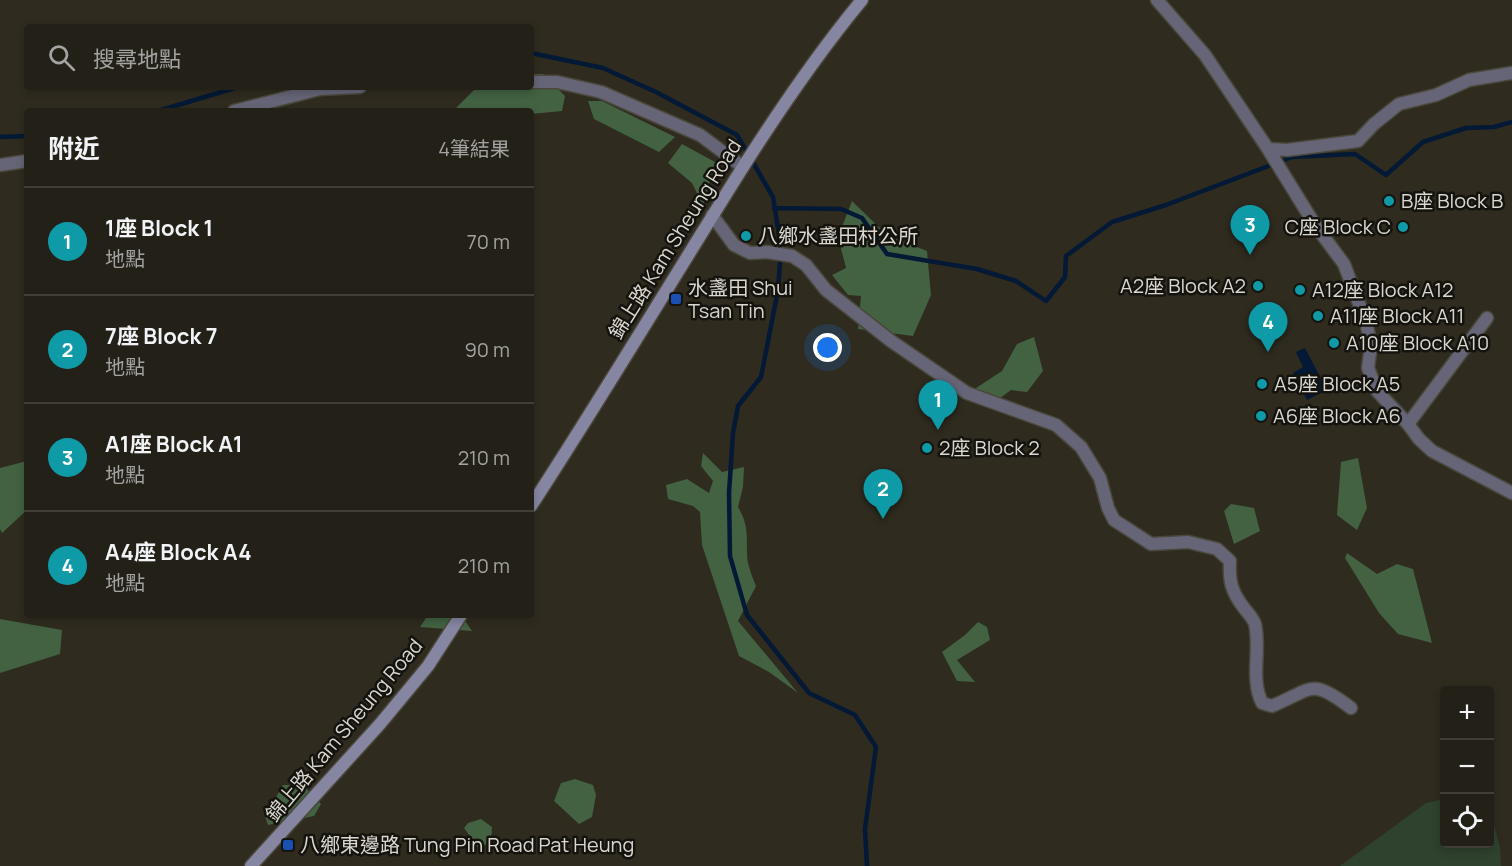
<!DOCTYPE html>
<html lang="zh-TW">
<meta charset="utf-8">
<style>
:root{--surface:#232017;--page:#2b2820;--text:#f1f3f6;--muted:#a3a3a1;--line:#403e36;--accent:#8eb9fc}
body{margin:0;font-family:Manrope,"Noto Sans TC",sans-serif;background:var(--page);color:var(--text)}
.controls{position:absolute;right:18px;bottom:18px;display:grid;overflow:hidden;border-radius:6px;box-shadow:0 3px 9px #0003}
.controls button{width:54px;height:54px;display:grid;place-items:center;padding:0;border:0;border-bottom:2px solid var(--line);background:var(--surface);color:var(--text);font:30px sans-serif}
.you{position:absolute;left:828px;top:348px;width:21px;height:21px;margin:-15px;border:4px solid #fff;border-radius:50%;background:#1a73e8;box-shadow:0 0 0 9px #1a73e833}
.badge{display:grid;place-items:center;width:39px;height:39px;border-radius:50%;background:var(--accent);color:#fff;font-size:20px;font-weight:700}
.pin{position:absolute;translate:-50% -50px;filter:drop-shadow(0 2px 3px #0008)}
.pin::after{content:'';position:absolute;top:32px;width:21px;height:18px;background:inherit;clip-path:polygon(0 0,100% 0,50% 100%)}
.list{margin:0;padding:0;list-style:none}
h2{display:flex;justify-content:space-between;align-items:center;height:78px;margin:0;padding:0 24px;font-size:26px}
h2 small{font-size:20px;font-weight:400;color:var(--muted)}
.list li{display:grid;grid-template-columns:39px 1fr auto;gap:18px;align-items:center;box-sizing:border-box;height:108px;padding:0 24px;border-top:2px solid var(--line)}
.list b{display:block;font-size:22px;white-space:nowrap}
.list p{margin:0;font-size:20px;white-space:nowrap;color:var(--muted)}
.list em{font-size:20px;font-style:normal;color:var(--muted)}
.icon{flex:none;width:33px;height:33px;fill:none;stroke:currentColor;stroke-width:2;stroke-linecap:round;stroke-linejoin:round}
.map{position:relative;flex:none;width:1512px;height:866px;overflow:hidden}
.search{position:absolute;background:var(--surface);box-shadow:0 3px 9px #0003;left:24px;top:24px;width:510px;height:66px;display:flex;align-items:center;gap:15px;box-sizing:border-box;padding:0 21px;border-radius:6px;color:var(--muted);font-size:22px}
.panel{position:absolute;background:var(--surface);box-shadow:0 3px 9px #0003;left:24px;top:108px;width:510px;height:510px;border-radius:6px}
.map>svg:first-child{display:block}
.green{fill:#2f422e}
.forest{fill:#426242}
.water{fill:#031935}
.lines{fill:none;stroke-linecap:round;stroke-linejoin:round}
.stream{stroke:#031935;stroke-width:4.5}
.street-casing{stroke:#4a473b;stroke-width:15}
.secondary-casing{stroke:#4a473b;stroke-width:15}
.street{stroke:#656577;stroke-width:12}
.secondary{stroke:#8686a2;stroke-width:12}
.culture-dot{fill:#0f9aa8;stroke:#15130e;stroke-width:2}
.transit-dot{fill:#1a4fb4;stroke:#15130e;stroke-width:2}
.labels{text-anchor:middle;stroke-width:5;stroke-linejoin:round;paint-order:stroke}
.poi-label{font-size:20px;fill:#dad7cf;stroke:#15130e;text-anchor:start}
.street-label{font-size:20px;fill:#dad7cf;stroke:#15130e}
</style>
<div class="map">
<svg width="1512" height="866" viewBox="0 0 1512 866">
<rect width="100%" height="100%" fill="#2f2b1f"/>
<!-- green -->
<path class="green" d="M1444,799v45h46v-33l10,36 1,19h-161l86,-63z"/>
<!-- forest -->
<path class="forest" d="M531,74h12l22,22 -3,15 -31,3v-3h-74l-1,-3 21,-21h54z
M588,101h14l73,36 -16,15 -65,-33z
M682,144l33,18 -12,44 -11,-23 -24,-20z
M852,201l35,34 40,16 4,44 -18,41 -55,-7 3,-33 -13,-1 -16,-20 14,-7 -8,-31z
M1034,337l9,34 -16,21 -16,-2 -23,17 -12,-19 26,-17 15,-27z
M703,453l19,19 22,-5 -1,20 -5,20c13,22 7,33 10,56 2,8 5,16 8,23l-18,35 60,72 -29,-21 -30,-16 -37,-111 -2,-33 -7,-6 -25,-7 -2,-14 21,-6 22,14 4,-12 -12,-15z
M1358,458l9,50 -10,22 -20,-15 4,-53z
M27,461v49l-25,23 -2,-4v-61z
M1231,504l23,4 6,23 -26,13 -10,-33z
M1347,553l30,21 20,-10 16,5 19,74 -34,-9 -19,-21 -34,-55z
M428,615h33l11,16 -52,-4z
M0,619l62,11 -2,24 -60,19z
M978,622l9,5 3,13 -33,20 18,22 -18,-1 -15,-29 23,-17z
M575,779l18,6 3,10 -4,22 -13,7 -25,-23 7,-18z
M283,785h20l18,19 -7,12 -46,9 -3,-9z
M481,819l11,8 -1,14 -12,8 -15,-21 4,-5z"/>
<!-- water -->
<path class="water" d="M1305,348l22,42 -20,10 -14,-27 10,-6 -7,-15z"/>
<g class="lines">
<!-- stream -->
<path class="stream" d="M531,53l72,15 53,24 81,43 36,62 8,51 -3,42 -17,87 -23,29 -5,27 -4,60 1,63 17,59 62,78 46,22 21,32 -11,82 2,37
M158,111l80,-24
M0,137l27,-1
M774,208l67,1 21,9 25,36 90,15 39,12 30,20 19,-24 1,-21 46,-34 54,-17 126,-48 63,-3 31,21 37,-33 43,-14 28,-1 18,-5"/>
<!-- street casing -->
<g class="street-casing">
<path id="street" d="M1157,0l48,55 63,94 47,76 29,39 22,58 5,23 -3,23 9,23 31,33 11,15 13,12 80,42
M531,82h26l44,10 99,43 43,32
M234,111l86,-22 40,-2
M1268,149l19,1 71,-9 16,-17 25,-20 37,-9 33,-15 43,-7
M0,165l27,-4
M712,215l22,30 16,8 17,-1 25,4 14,9 20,25 65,51 76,52 89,32 25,22 19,31 8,30 6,12 37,24 37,-2 29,7 13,12c-1,20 1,30 14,47 4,5 9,10 11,16 6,26 -5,54 7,79l10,3c41,-17 38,-29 79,2
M1408,424l79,-106"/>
</g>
<!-- secondary casing -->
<g class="secondary-casing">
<path id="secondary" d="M531,506c73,-112 141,-226 212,-339 37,-58 75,-114 119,-167
M251,866l129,-142 48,-58 33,-51"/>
</g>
<!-- street -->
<use href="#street" class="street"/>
<!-- secondary -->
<use href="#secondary" class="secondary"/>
</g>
<!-- markers -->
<g class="culture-dot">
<circle cx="1389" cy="201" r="6"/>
<circle cx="1403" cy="227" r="6"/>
<circle cx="746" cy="236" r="6"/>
<circle cx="1258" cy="286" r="6"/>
<circle cx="1300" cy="290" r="6"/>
<circle cx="1318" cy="316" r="6"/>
<circle cx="1334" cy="343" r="6"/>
<circle cx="1262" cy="384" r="6"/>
<circle cx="1261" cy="416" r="6"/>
<circle cx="927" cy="448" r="6"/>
</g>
<g class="transit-dot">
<rect x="670" y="293" width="12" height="12" rx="3"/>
<rect x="282" y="839" width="12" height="12" rx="3"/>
</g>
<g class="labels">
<!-- poi labels -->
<g class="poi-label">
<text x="1401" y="208">B座 Block B</text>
<text x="1391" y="234" text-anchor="end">C座 Block C</text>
<text x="758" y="243">八鄉水盞田村公所</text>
<text x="1246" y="293" text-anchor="end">A2座 Block A2</text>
<text x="688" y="295">水盞田 Shui<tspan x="688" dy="23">Tsan Tin</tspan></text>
<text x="1312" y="297">A12座 Block A12</text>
<text x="1330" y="323">A11座 Block A11</text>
<text x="1346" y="350">A10座 Block A10</text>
<text x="1274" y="391">A5座 Block A5</text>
<text x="1273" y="423">A6座 Block A6</text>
<text x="939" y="455">2座 Block 2</text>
<text x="300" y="852">八鄉東邊路 Tung Pin Road Pat Heung</text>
</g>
<!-- street labels -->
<g class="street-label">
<text transform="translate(675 239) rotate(-58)" y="7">錦上路 Kam Sheung Road</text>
<text transform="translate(344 730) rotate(-50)" y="7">錦上路 Kam Sheung Road</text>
</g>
</g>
</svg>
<div class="controls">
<button>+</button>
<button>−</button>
<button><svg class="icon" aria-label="locate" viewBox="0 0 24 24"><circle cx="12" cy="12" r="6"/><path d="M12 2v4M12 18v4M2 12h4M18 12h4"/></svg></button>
</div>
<div class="you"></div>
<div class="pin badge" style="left:938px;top:430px;background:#0f9aa8">1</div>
<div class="pin badge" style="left:883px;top:519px;background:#0f9aa8">2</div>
<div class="pin badge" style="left:1250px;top:255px;background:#0f9aa8">3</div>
<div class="pin badge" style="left:1268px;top:352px;background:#0f9aa8">4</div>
<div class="search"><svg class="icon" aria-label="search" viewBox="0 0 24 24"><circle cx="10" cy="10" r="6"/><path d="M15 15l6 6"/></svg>搜尋地點</div>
<section class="panel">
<h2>附近<small>4筆結果</small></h2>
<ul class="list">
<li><span class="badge" style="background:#0f9aa8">1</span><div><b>1座 Block 1</b><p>地點</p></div><em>70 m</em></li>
<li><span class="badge" style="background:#0f9aa8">2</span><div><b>7座 Block 7</b><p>地點</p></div><em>90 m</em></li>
<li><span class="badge" style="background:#0f9aa8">3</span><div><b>A1座 Block A1</b><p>地點</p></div><em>210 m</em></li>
<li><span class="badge" style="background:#0f9aa8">4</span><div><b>A4座 Block A4</b><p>地點</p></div><em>210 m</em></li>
</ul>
</section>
</div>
